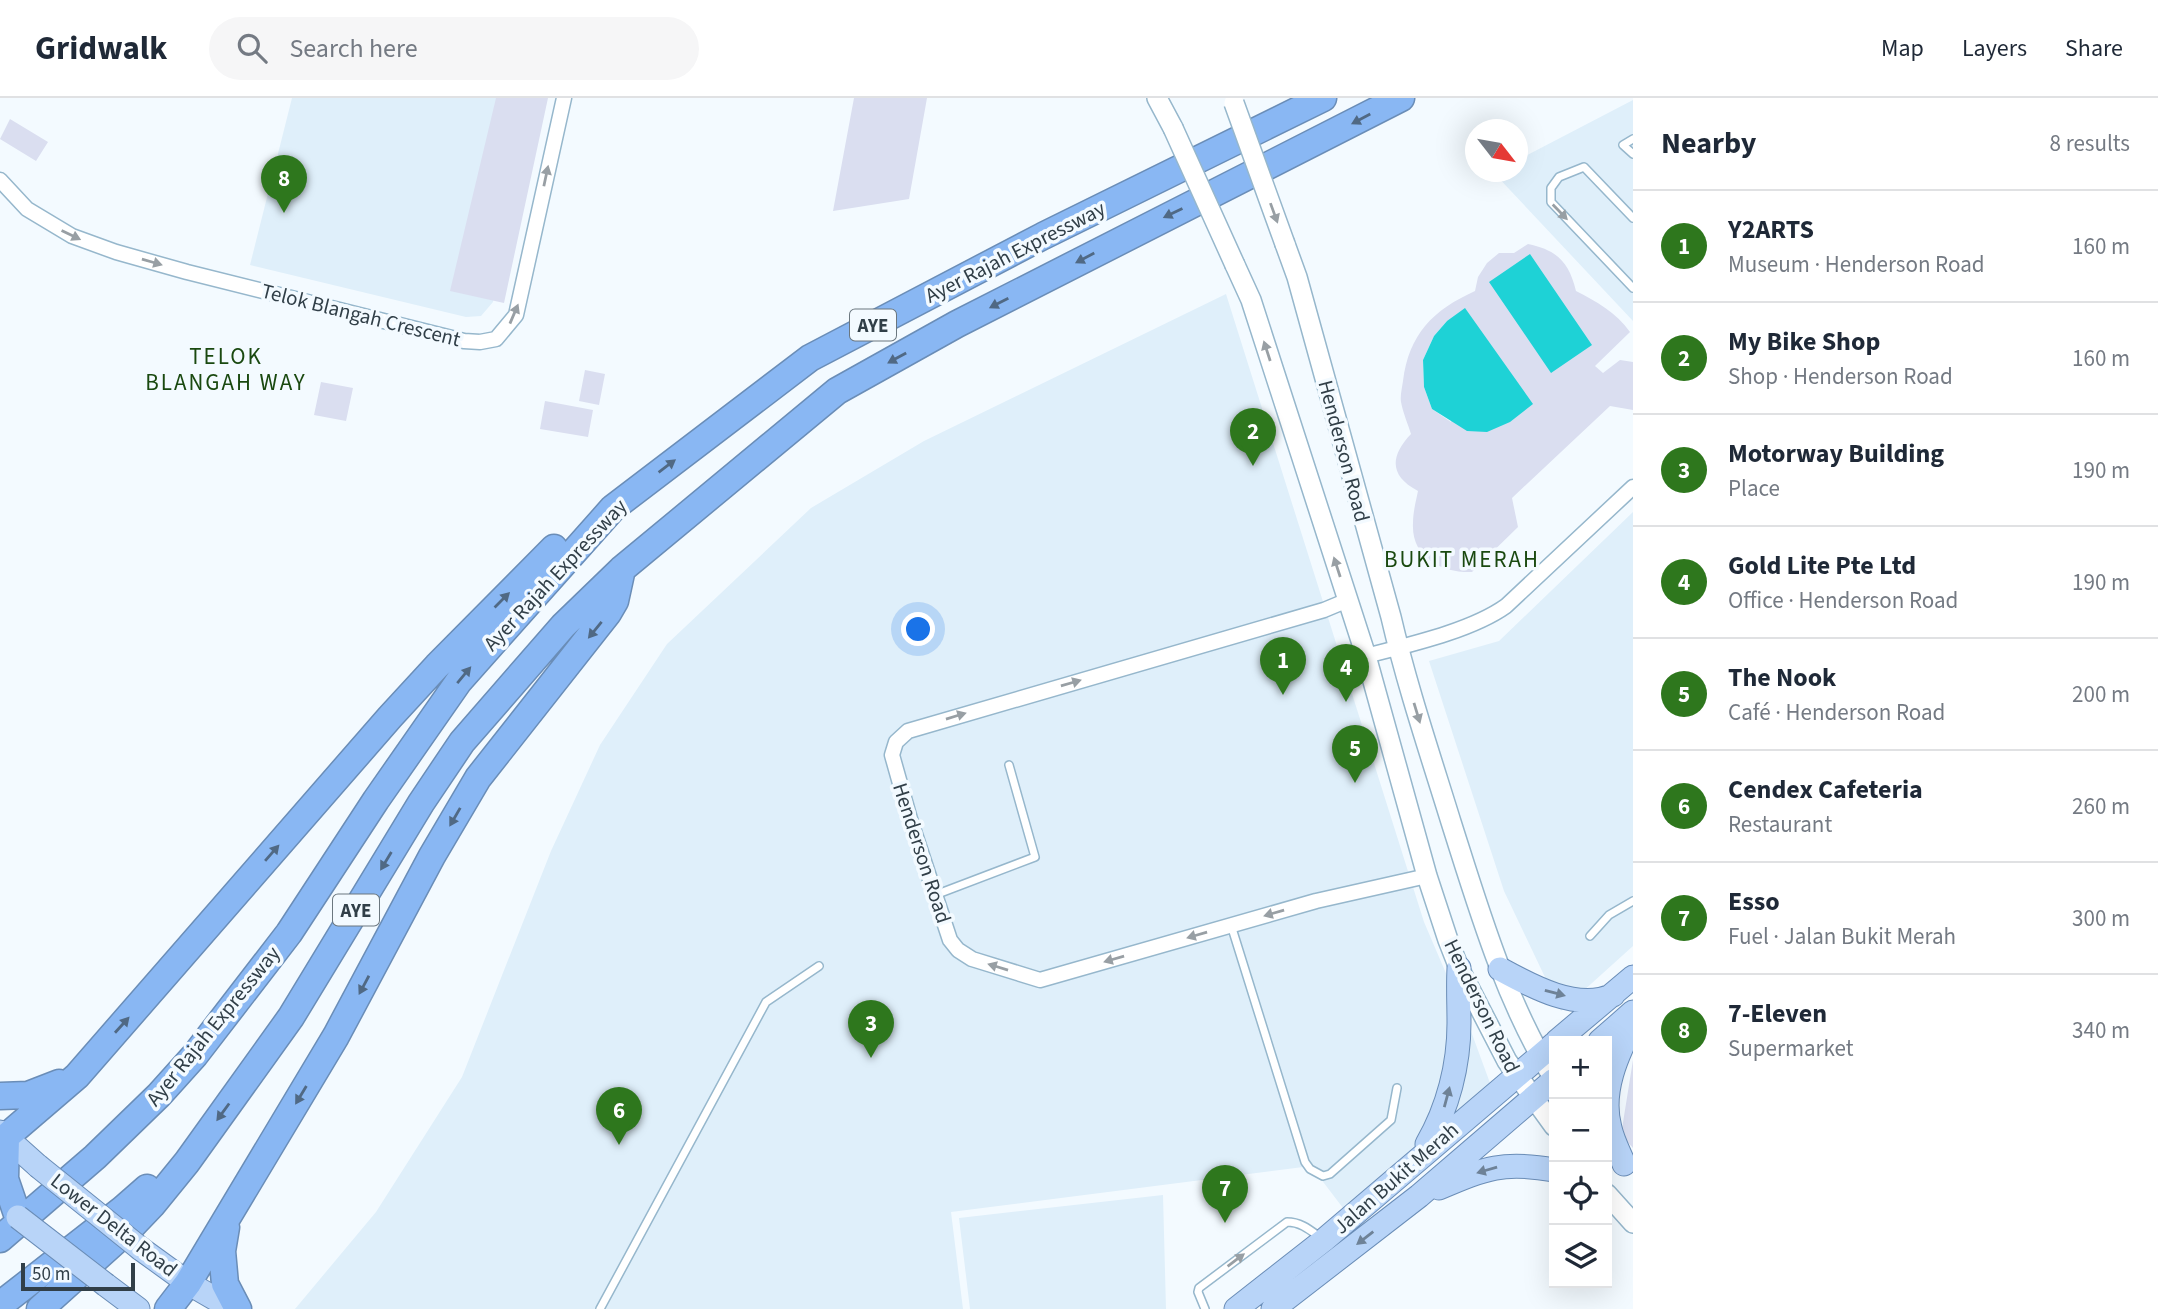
<!DOCTYPE html>
<meta charset="utf-8">
<style>
:root{--surface:#fff;--page:#f6f6f7;--text:#1f2937;--muted:#747a83;--line:#e0e1e3;--accent:#2e771d}
body{margin:0;font-family:"Source Sans 3",sans-serif;background:var(--page);color:var(--text)}
.controls{position:absolute;right:21px;bottom:21px;display:grid;overflow:hidden;border-radius:0px;box-shadow:0 7px 28px #0002}
.controls button{width:63px;height:63px;display:grid;place-items:center;padding:0;border:0;border-bottom:2px solid var(--line);background:var(--surface);color:var(--text);font:35px sans-serif}
.compass{position:absolute;left:1465px;top:21px;width:63px;height:63px;border-radius:50%;background:var(--surface);box-shadow:0 7px 28px #0002;rotate:121deg}
.scale{position:absolute;left:21px;bottom:18px;width:114px;box-sizing:border-box;padding-left:7px;border:4px solid #313f48;border-top:0;font-size:19px;line-height:24px;white-space:nowrap;color:#313f48;-webkit-text-stroke:5px #f3faff;paint-order:stroke}
.you{position:absolute;left:919px;top:532px;width:24px;height:24px;margin:-18px;border:5px solid #fff;border-radius:50%;background:#1a73e8;box-shadow:0 0 0 10px #1a73e833}
.badge{display:grid;place-items:center;width:46px;height:46px;border-radius:50%;background:var(--accent);color:#fff;font-size:23px;font-weight:700}
.pin{position:absolute;translate:-50% -58px;filter:drop-shadow(0 2px 4px #0008)}
.pin::after{content:'';position:absolute;top:37px;width:24px;height:21px;background:inherit;clip-path:polygon(0 0,100% 0,50% 100%)}
.list{margin:0;padding:0;list-style:none}
h2{display:flex;justify-content:space-between;align-items:center;height:91px;margin:0;padding:0 28px;font-size:30px}
h2 small{font-size:23px;font-weight:400;color:var(--muted)}
.list li{display:grid;grid-template-columns:46px 1fr auto;gap:21px;align-items:center;box-sizing:border-box;height:112px;padding:0 28px;border-top:2px solid var(--line)}
.list b{display:block;font-size:26px;white-space:nowrap}
.list p{margin:0;font-size:23px;white-space:nowrap;color:var(--muted)}
.list em{font-size:23px;font-style:normal;color:var(--muted)}
.icon{flex:none;width:38px;height:38px;fill:none;stroke:currentColor;stroke-width:2;stroke-linecap:round;stroke-linejoin:round}
.map{position:relative;flex:none;width:1633px;height:1211px;overflow:hidden}
header{display:flex;align-items:center;gap:42px;box-sizing:border-box;height:98px;padding:0 35px;background:var(--surface);border-bottom:2px solid var(--line)}
header strong{font-size:33px}
nav{display:flex;gap:38px;margin-inline-start:auto;font-size:24px}
.search{width:490px;height:63px;background:var(--page);display:flex;align-items:center;gap:18px;box-sizing:border-box;padding:0 24px;border-radius:38px;color:var(--muted);font-size:26px}
main{display:flex}
aside{flex:1;background:var(--surface)}
.map>svg:first-child{display:block}
.built{fill:#dfeffa}
.green{fill:#dadef0;fill-rule:evenodd}
.water{fill:#1ed2d6}
.lines{fill:none;stroke-linecap:round;stroke-linejoin:round}
.lane-casing{stroke:#96b7cc;stroke-width:10}
.street-casing{stroke:#96b7cc;stroke-width:17}
.secondary-casing{stroke:#96b7cc;stroke-width:22}
.primary-casing{stroke:#6a8db7;stroke-width:25}
.highway-casing{stroke:#6a8db7;stroke-width:29}
.lane{stroke:#fff;stroke-width:7}
.street{stroke:#fff;stroke-width:14}
.secondary{stroke:#fff;stroke-width:19}
.primary{stroke:#b8d4f8;stroke-width:23}
.highway{stroke:#89b7f3;stroke-width:26}
.secondary-bridge-casing{stroke:#96b7cc;stroke-width:22;stroke-linecap:butt}
.primary-bridge-casing{stroke:#6a8db7;stroke-width:25;stroke-linecap:butt}
.secondary-bridge{stroke:#fff;stroke-width:19}
.primary-bridge{stroke:#b8d4f8;stroke-width:23}
.oneway{fill:#506984}
.oneway2{fill:#989fa4}
.oneway3{fill:#6e8297}
.labels{text-anchor:middle;stroke-width:7;stroke-linejoin:round;paint-order:stroke}
.shield{fill:#f3faff;stroke:#6b777f;stroke-width:2}
.shield-label{font-size:19px;font-weight:bold;fill:#313f48}
.street-label{font-size:21px;fill:#313f48;stroke:#f3faff}
.neighbourhood-label{font-size:23px;letter-spacing:2px;fill:#1a4910;stroke:#f3faff}
</style>
<header>
<strong>Gridwalk</strong>
<div class="search"><svg class="icon" aria-label="search" viewBox="0 0 24 24"><circle cx="10" cy="10" r="6"/><path d="M15 15l6 6"/></svg>Search here</div>
<nav><a>Map</a><a>Layers</a><a>Share</a></nav>
</header>
<main>
<div class="map">
<svg width="1633" height="1211" viewBox="0 0 1633 1211">
<rect width="100%" height="100%" fill="#f3faff"/>
<!-- built -->
<path class="built" d="M292,0h245l-44,204 -12,14 -15,1 -216,-52z
M1633,2v221l-140,-149h25v-12z
M1226,196l198,628 48,112 18,49 -147,125 -32,-42 -360,46 12,97h-668l81,-97 86,-135 89,-226 49,-106 67,-101 144,-136 113,-67z
M1633,414v434l-72,65 -57,-120 -75,-230 70,-20z
M1163,1097l3,114h-196l-11,-91z"/>
<!-- green -->
<path class="green" d="M496,0h52l-44,205 -54,-12z
M854,0h73l-18,101 -76,12z
M10,21l38,23 -12,19 -36,-22z
M1528,146c29,6 41,18 48,47 21,11 40,21 54,41l-35,34 8,7 17,-13 13,2v48l-23,-4 -98,92 6,29 -46,45c-30,1 -61,-14 -59,-49 0,-11 3,-22 5,-32 -29,-15 -28,-35 -7,-57 -3,-10 -8,-21 -10,-32 -1,-6 1,-14 2,-21 6,-47 30,-71 72,-90l3,-14 9,-14 12,-10h15zM1447,223l4,101 -19,-13 -8,-22 -1,-27 11,-24z
M585,272l20,4 -6,31 -20,-4z
M321,284l32,6 -7,33 -32,-6z
M545,303l48,9 -5,27 -48,-8z
M1633,962v88l-12,-13z"/>
<!-- water -->
<path class="water" d="M1530,156l62,91 -41,28 -62,-91z
M1465,210l68,96 -23,18 -23,10 -20,-1 -35,-22 -8,-22 -1,-27 11,-24 13,-15z"/>
<g class="lines">
<!-- lane casing -->
<g class="lane-casing">
<path id="lane" d="M1633,41l-10,6 10,9
M1633,120l-49,-51 -25,10 -8,11v14l82,86
M935,797l100,-38 -26,-92
M1231,827l74,237 5,7 13,7 7,-2 61,-54 6,-32
M1590,838l19,-21 24,-14
M600,1211l166,-307 53,-36
M1205,1211l-7,-17 1,-4 88,-66c14,0 23,8 34,16"/>
</g>
<!-- street casing -->
<g class="street-casing">
<path id="street" d="M0,82l27,29 45,27 44,16 71,20 277,69 16,1 16,-3 20,-24 48,-217
M1348,502l-24,10 -416,121 -12,11 -4,13 18,64 40,121 8,10 14,9 68,21 276,-79 111,-25
M1366,558c42,-11 105,-25 140,-50l127,-119"/>
</g>
<!-- secondary casing -->
<g class="secondary-casing">
<path id="secondary" d="M1157,0l16,30
M1285,146l12,33 94,340c16,69 39,137 60,205 28,88 54,178 103,257
M1235,167l16,35 115,356 61,220 21,64 11,28 48,93 47,65
M1607,1096l26,29"/>
</g>
<!-- primary casing -->
<g class="primary-casing">
<path id="primary" d="M1500,871c31,17 78,43 113,26
M1557,943l76,-64
M1600,943l33,-29
M0,1034l38,34
M1427,1046c21,-36 32,-79 32,-121 0,-18 -1,-36 0,-55
M1624,1066c-5,-12 -11,-23 -14,-36 -10,-36 7,-73 23,-104
M1439,1090c47,-20 64,-27 115,-18
M141,1151l47,34 45,26
M106,1187l32,24
M1236,1211l88,-69 230,-196
M1273,1211l146,-113 135,-116"/>
</g>
<!-- highway casing -->
<g class="highway-casing">
<path id="highway" d="M0,998l28,-1 31,-12
M6,1040l-1,41 13,38
M0,1044l77,-66 313,-359 47,-51 117,-118
M226,1129l-4,24 3,33 13,25
M0,1141l95,-82 64,-62 36,-40 94,-122 87,-133 83,-119 154,-173 197,-150 233,-122 280,-138
M0,1207l123,-96 24,-21
M40,1211l91,-82 21,-22 35,-43 104,-145 130,-214 41,-61 101,-116 59,-57 215,-178 120,-67 444,-226
M168,1211l20,-26 148,-247 96,-180 46,-78 130,-165 7,-12 7,-32"/>
</g>
<!-- lane -->
<use href="#lane" class="lane"/>
<!-- street -->
<use href="#street" class="street"/>
<!-- secondary -->
<use href="#secondary" class="secondary"/>
<!-- primary -->
<use href="#primary" class="primary"/>
<!-- highway -->
<use href="#highway" class="highway"/>
<!-- secondary-bridge casing -->
<g class="secondary-bridge-casing">
<path id="secondary-bridge" d="M1234,5l51,141
M1173,30l62,137"/>
</g>
<!-- primary-bridge casing -->
<g class="primary-bridge-casing">
<path id="primary-bridge" d="M38,1068l103,83
M18,1119l88,68"/>
</g>
<!-- secondary-bridge -->
<use href="#secondary-bridge" class="secondary-bridge"/>
<!-- primary-bridge -->
<use href="#primary-bridge" class="primary-bridge"/>
</g>
<!-- one-way arrows -->
<defs><path id="oneway-solid" d="M-6-.8H1V-3.2L6.5 0L1 3.2V.8H-6Z" transform="scale(1.75)"/></defs>
<g class="oneway">
<use href="#oneway-solid" transform="translate(1361 21) rotate(152)"/>
<use href="#oneway-solid" transform="translate(1173 115) rotate(154)"/>
<use href="#oneway-solid" transform="translate(1085 160) rotate(152)"/>
<use href="#oneway-solid" transform="translate(999 205) rotate(153)"/>
<use href="#oneway-solid" transform="translate(897 260) rotate(151)"/>
<use href="#oneway-solid" transform="translate(667 368) rotate(-37)"/>
<use href="#oneway-solid" transform="translate(502 502) rotate(-45)"/>
<use href="#oneway-solid" transform="translate(595 532) rotate(129)"/>
<use href="#oneway-solid" transform="translate(464 577) rotate(-50)"/>
<use href="#oneway-solid" transform="translate(455 719) rotate(120)"/>
<use href="#oneway-solid" transform="translate(272 755) rotate(-49)"/>
<use href="#oneway-solid" transform="translate(386 763) rotate(121)"/>
<use href="#oneway-solid" transform="translate(364 887) rotate(118)"/>
<use href="#oneway-solid" transform="translate(122 927) rotate(-48)"/>
<use href="#oneway-solid" transform="translate(301 997) rotate(121)"/>
<use href="#oneway-solid" transform="translate(223 1014) rotate(126)"/>
</g>
<g class="oneway2">
<use href="#oneway-solid" transform="translate(546 78) rotate(-78)"/>
<use href="#oneway-solid" transform="translate(1560 114) rotate(46)"/>
<use href="#oneway-solid" transform="translate(1274 115) rotate(70)"/>
<use href="#oneway-solid" transform="translate(71 137) rotate(26)"/>
<use href="#oneway-solid" transform="translate(152 164) rotate(16)"/>
<use href="#oneway-solid" transform="translate(514 216) rotate(-67)"/>
<use href="#oneway-solid" transform="translate(1267 253) rotate(-108)"/>
<use href="#oneway-solid" transform="translate(1337 469) rotate(-108)"/>
<use href="#oneway-solid" transform="translate(1071 585) rotate(-16)"/>
<use href="#oneway-solid" transform="translate(1417 615) rotate(73)"/>
<use href="#oneway-solid" transform="translate(956 618) rotate(-17)"/>
<use href="#oneway-solid" transform="translate(1274 815) rotate(164)"/>
<use href="#oneway-solid" transform="translate(1197 837) rotate(164)"/>
<use href="#oneway-solid" transform="translate(1114 861) rotate(164)"/>
<use href="#oneway-solid" transform="translate(998 869) rotate(-163)"/>
<use href="#oneway-solid" transform="translate(1236 1162) rotate(-37)"/>
</g>
<g class="oneway3">
<use href="#oneway-solid" transform="translate(1555 895) rotate(15)"/>
<use href="#oneway-solid" transform="translate(1447 999) rotate(-75)"/>
<use href="#oneway-solid" transform="translate(1487 1072) rotate(164)"/>
<use href="#oneway-solid" transform="translate(1365 1140) rotate(142)"/>
</g>
<g class="labels">
<!-- shield labels -->
<g class="shield">
<rect x="850" y="211.5" width="46" height="31" rx="5"/>
<rect x="333" y="796.5" width="46" height="31" rx="5"/>
</g>
<g class="shield-label">
<text x="873" y="234">AYE</text>
<text x="356" y="819">AYE</text>
</g>
<!-- street labels -->
<g class="street-label">
<text transform="translate(1015 154) rotate(-27)" y="7">Ayer Rajah Expressway</text>
<text transform="translate(361 217) rotate(14)" y="7">Telok Blangah Crescent</text>
<text transform="translate(1344 353) rotate(75)" y="7">Henderson Road</text>
<text transform="translate(555 477) rotate(-47)" y="7">Ayer Rajah Expressway</text>
<text transform="translate(922 755) rotate(72)" y="7">Henderson Road</text>
<text transform="translate(1482 908) rotate(64)" y="7">Henderson Road</text>
<text transform="translate(213 928) rotate(-51)" y="7">Ayer Rajah Expressway</text>
<text transform="translate(1396 1080) rotate(-41)" y="7">Jalan Bukit Merah</text>
<text transform="translate(114 1127) rotate(38)" y="7">Lower Delta Road</text>
</g>
<!-- neighbourhood labels -->
<g class="neighbourhood-label">
<text x="226" y="266">TELOK<tspan x="226" dy="26">BLANGAH WAY</tspan></text>
<text x="1462" y="469">BUKIT MERAH</text>
</g>
</g>
</svg>
<div class="controls">
<button>+</button>
<button>−</button>
<button><svg class="icon" aria-label="locate" viewBox="0 0 24 24"><circle cx="12" cy="12" r="6"/><path d="M12 2v4M12 18v4M2 12h4M18 12h4"/></svg></button>
<button><svg class="icon" aria-label="layers" viewBox="0 0 24 24"><path d="M12 4l9 5-9 5-9-5zM3 14l9 5 9-5"/></svg></button>
</div>
<svg class="compass" viewBox="-18 -18 36 36"><path d="M0-13l5 13h-10z" fill="#e53935"/><path d="M0 13l5-13h-10z" fill="#747a83"/></svg>
<div class="scale">50 m</div>
<div class="you"></div>
<div class="pin badge" style="left:1283px;top:597px">1</div>
<div class="pin badge" style="left:1253px;top:368px">2</div>
<div class="pin badge" style="left:871px;top:960px">3</div>
<div class="pin badge" style="left:1346px;top:604px">4</div>
<div class="pin badge" style="left:1355px;top:685px">5</div>
<div class="pin badge" style="left:619px;top:1047px">6</div>
<div class="pin badge" style="left:1225px;top:1125px">7</div>
<div class="pin badge" style="left:284px;top:115px">8</div>
</div>
<aside>
<h2>Nearby<small>8 results</small></h2>
<ul class="list">
<li><span class="badge">1</span><div><b>Y2ARTS</b><p>Museum · Henderson Road</p></div><em>160 m</em></li>
<li><span class="badge">2</span><div><b>My Bike Shop</b><p>Shop · Henderson Road</p></div><em>160 m</em></li>
<li><span class="badge">3</span><div><b>Motorway Building</b><p>Place</p></div><em>190 m</em></li>
<li><span class="badge">4</span><div><b>Gold Lite Pte Ltd</b><p>Office · Henderson Road</p></div><em>190 m</em></li>
<li><span class="badge">5</span><div><b>The Nook</b><p>Café · Henderson Road</p></div><em>200 m</em></li>
<li><span class="badge">6</span><div><b>Cendex Cafeteria</b><p>Restaurant</p></div><em>260 m</em></li>
<li><span class="badge">7</span><div><b>Esso</b><p>Fuel · Jalan Bukit Merah</p></div><em>300 m</em></li>
<li><span class="badge">8</span><div><b>7-Eleven</b><p>Supermarket</p></div><em>340 m</em></li>
</ul>
</aside>
</main>
